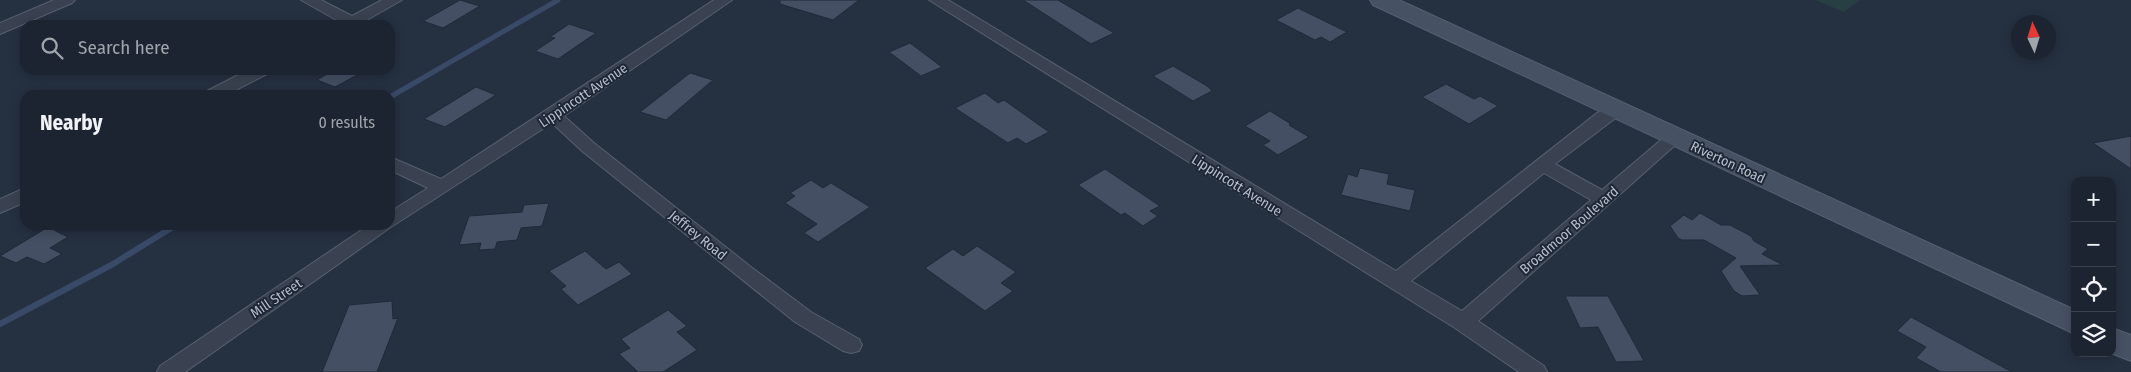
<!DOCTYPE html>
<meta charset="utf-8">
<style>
:root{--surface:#1c2431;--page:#29303d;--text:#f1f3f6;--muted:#a0a4ab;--line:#3a414d}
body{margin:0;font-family:"Fira Sans Condensed",sans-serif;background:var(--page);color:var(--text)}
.controls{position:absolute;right:15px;bottom:15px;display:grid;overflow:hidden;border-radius:10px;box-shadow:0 2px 12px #0003}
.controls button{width:45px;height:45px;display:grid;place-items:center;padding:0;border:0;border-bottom:1px solid var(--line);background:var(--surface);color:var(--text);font:25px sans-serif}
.compass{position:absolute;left:2011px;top:15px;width:45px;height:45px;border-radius:50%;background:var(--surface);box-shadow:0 2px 12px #0003;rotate:356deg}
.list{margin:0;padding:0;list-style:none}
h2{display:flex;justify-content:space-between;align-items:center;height:65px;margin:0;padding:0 20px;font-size:21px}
h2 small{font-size:16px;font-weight:400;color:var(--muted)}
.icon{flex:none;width:28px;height:28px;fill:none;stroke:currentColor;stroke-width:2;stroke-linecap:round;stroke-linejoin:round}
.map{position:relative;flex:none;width:2131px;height:372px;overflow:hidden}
.search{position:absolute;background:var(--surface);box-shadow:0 2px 12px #0003;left:20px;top:20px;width:375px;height:55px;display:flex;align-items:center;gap:12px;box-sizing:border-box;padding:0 18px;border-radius:15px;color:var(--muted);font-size:19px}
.panel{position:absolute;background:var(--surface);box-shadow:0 2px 12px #0003;left:20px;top:90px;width:375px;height:140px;border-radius:15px}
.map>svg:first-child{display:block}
.green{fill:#273e42}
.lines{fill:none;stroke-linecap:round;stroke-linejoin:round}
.stream-far1{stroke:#394a69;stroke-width:5}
.stream{stroke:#394a69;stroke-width:6}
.building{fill:#444f63;stroke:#202938}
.minor-casing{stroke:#57606e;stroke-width:2}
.secondary-casing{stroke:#57606e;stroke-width:2}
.minor{fill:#3a4251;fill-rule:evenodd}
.secondary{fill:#475164;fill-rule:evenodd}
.labels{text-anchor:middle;stroke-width:4;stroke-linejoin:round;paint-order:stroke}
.street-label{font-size:14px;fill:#b6bdcb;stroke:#1e2736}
</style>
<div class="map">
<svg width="2131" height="372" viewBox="0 0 2131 372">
<rect width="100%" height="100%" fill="#253041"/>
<!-- green -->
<path class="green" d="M1815,0h45l-16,12z"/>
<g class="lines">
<!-- stream-far1 -->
<path class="stream-far1" d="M390,97l168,-97"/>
<!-- stream -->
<path class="stream" d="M0,324l113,-60 63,-39"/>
</g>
<!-- building -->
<path class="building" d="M460,0l20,6 -37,22 -20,-7z
M780,0h79l-26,20 -53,-16z
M1023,0h35l56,33 -23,11z
M1298,8l49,24 -17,10 -9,-5 -6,3 -39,-20z
M569,24l27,9 -38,26 -23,-8 20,-13 -5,-1z
M910,43l32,24 -21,9 -32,-24z
M1173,66l34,20 5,5 -19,10 -40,-25z
M334,70h32l-31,17 -18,-7z
M690,73l23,7 -47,40 -26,-8z
M1446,84l28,15 6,-3 18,10 -29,18 -47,-27z
M476,87l20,8 -51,32 -21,-8z
M985,93l13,10 6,-3 45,32 -23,12 -9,-6 -9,5 -53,-35z
M1270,111l21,13 -2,1 20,12 -31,18 -15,-10 7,-4 -25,-15z
M2131,136v33l-38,-26z
M1360,168l29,6 -2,10 28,6 -5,21 -69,-16 7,-21 9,3z
M1105,169l55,37 -10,5 8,5 -15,10 -18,-13 -4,2 -43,-30z
M811,180l12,8 8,-5 39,24 -52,35 -14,-9 13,-9 -32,-21 10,-7 -5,-3z
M549,203l-7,23 -21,2 -4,12 -20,2 -2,7 -16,1 2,-7 -22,2 10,-29 53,-4 2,-7z
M1700,213l21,12h9l21,11 3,5 14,8 -6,5 21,11 -43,1 20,29 -18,1 -8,-5 -13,-20 15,-13 -32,-18h-22l-4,-2 -8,-12 14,-11 8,5z
M48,227l20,10 -18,11 12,6 -18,10 -17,-7 -11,6 -16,-7z
M977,246l39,26 -15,11 12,8 -28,20 -60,-43 28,-19 10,7z
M585,251l21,18 13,-7 13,12 -54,31 -17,-16 5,-3 -17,-15z
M1565,296h43l36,65 -28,1 -18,-35 -18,1z
M392,301l1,18 5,-1 -21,54h-55l27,-67z
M668,310l19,16 -10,6 20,18 -34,22h-25l-19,-18 11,-6 -9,-9z
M1911,317l101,55h-71l-25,-14 10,-11 -29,-16z"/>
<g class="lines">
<!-- minor casing -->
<g class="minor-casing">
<path id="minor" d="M54,0h21l-3,3 -72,31v-11z
M301,0h20l31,16 30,-16h20l-44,25h-20l2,-3z
M714,0h18l-168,116 30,27 157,124 60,45 48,27 3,6 -3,6 -8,2 -8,-2 -48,-29 -213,-171 -30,-28 -161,104 -206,145h-28l3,-6 209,-141h21v-13l38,-24 -38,-18v-13l51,22z
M929,0h19l448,271 201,-158c9,-4 16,-9 26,-7l3,4 -71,54 47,26 66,-56h12l3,4 -205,183 66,45 3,6h-28l-64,-44zM1544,173l47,27 -129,111 -51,-30z
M248,70h21l-2,4 -41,21h-22l3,-4z
M25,188v14l-25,11v-14z"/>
</g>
<!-- secondary casing -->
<g class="secondary-casing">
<path id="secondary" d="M1370,0h29l676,310v24l-702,-329z
M2112,328l19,7v26l-20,-8z"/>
</g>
<!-- minor -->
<use href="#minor" class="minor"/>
<!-- secondary -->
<use href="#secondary" class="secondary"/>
</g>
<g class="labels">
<!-- street labels -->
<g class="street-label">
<text transform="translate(583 95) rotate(-34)" y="5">Lippincott Avenue</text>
<text transform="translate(1728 162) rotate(25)" y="5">Riverton Road</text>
<text transform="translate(1237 185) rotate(32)" y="5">Lippincott Avenue</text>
<text transform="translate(1569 230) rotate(-41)" y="5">Broadmoor Boulevard</text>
<text transform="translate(698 235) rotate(39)" y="5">Jeffrey Road</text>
<text transform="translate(276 298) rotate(-34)" y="5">Mill Street</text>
</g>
</g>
</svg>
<div class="controls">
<button>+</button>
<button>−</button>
<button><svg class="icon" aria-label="locate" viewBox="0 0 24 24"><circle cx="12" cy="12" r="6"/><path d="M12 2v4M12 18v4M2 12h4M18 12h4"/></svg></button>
<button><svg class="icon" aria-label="layers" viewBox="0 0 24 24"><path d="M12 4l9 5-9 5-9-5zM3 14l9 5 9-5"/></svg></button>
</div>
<svg class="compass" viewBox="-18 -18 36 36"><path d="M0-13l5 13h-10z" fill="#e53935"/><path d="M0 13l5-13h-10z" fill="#a0a4ab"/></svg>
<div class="search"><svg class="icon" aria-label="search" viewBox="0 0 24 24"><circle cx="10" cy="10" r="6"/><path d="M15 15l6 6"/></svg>Search here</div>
<section class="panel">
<h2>Nearby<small>0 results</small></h2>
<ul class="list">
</ul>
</section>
</div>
